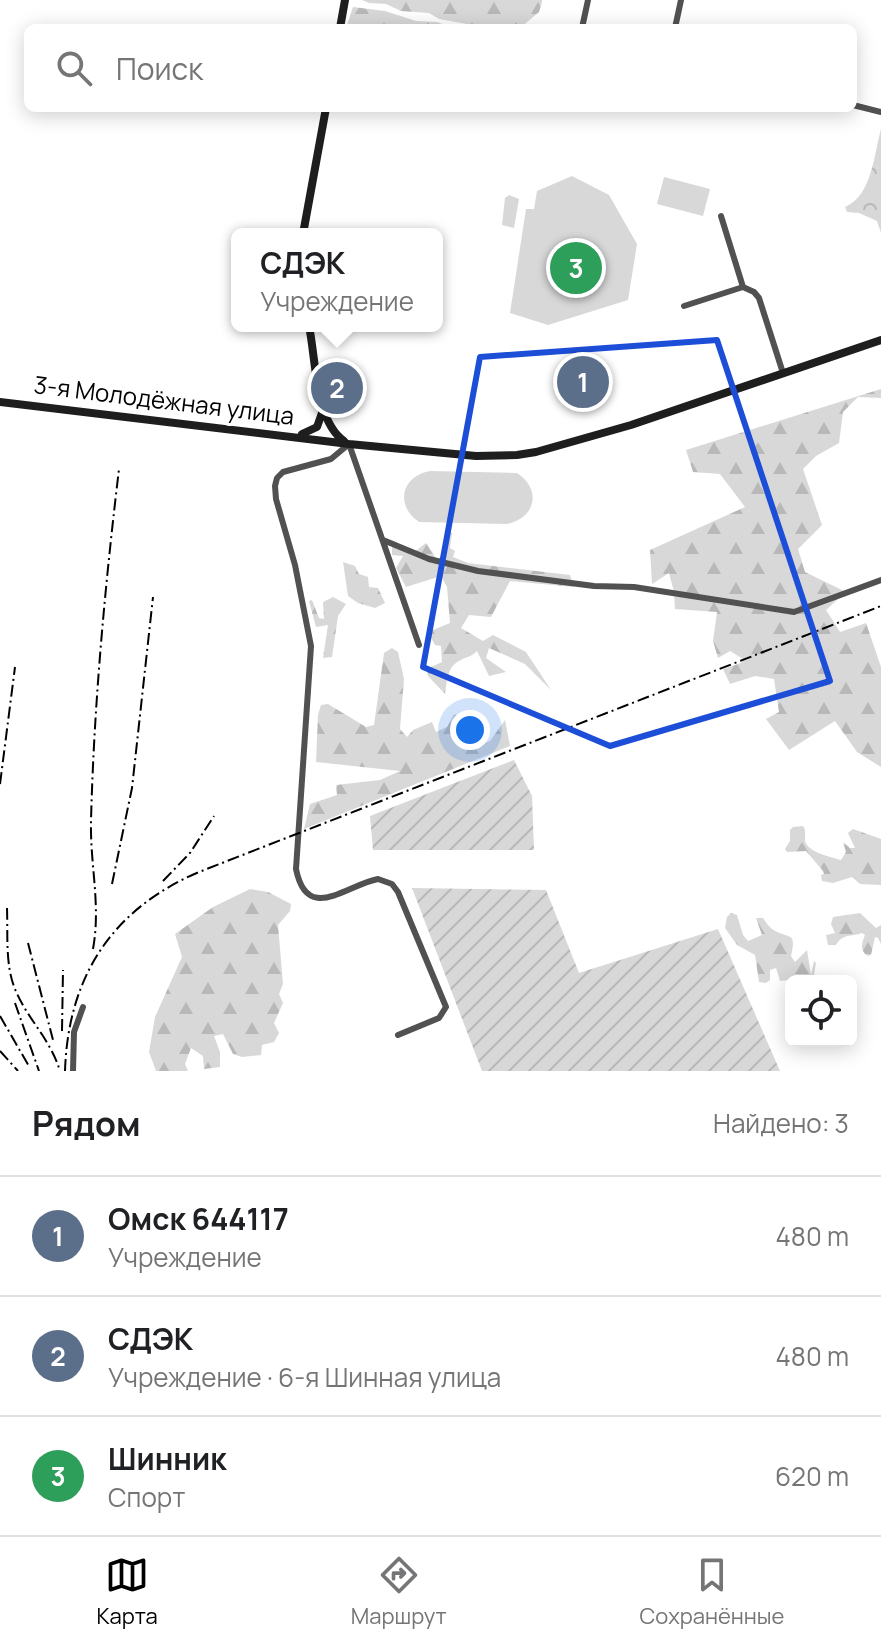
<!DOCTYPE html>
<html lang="ru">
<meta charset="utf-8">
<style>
:root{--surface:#fff;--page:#f2f2f2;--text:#202124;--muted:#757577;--line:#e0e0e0;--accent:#000}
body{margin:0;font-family:Manrope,sans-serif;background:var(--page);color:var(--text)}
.controls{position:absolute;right:24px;bottom:24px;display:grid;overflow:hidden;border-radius:12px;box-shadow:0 4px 20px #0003}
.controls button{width:72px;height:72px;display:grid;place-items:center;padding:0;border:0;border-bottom:2px solid var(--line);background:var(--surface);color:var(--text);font:40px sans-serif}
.you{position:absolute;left:470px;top:730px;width:28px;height:28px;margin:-20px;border:6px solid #fff;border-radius:50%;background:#1a73e8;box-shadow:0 0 0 12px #1a73e833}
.badge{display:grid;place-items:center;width:52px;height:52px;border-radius:50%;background:var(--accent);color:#fff;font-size:26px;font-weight:700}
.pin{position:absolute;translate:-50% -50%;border:4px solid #fff;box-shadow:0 2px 8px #0006}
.popup{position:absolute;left:231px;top:228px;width:212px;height:104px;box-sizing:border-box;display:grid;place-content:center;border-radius:12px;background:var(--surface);filter:drop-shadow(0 2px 6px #0005);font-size:26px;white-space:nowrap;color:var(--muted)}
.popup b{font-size:30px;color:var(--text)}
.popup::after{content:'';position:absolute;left:50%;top:100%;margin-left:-16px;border:16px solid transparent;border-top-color:var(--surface)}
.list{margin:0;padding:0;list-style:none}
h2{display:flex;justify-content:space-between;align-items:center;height:104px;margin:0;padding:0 32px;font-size:34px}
h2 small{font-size:26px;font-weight:400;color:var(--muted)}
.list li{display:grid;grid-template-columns:52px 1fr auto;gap:24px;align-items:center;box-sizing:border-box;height:120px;padding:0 32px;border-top:2px solid var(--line)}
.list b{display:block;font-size:30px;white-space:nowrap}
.list p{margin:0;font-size:26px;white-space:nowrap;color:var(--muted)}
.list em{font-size:26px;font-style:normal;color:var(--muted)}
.icon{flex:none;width:44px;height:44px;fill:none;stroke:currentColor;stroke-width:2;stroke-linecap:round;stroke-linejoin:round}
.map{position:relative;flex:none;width:881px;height:1071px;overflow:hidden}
.search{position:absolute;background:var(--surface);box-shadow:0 4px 20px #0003;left:24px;right:24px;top:24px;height:88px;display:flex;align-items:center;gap:20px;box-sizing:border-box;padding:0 28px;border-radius:12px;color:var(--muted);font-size:30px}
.sheet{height:464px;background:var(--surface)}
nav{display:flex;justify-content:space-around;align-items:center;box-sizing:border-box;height:112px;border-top:2px solid var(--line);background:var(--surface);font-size:22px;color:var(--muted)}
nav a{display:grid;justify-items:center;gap:4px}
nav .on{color:var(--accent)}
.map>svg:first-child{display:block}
.forest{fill:url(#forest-firs)}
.park{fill:url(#park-crowns)}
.garden{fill:url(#garden-furrows)}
.pitch{fill:#d8d8d8}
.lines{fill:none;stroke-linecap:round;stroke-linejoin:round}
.minor{stroke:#515151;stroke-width:6}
.secondary{stroke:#1e1e1e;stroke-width:8}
.rail{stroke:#000;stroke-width:2;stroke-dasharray:12 4 2 4;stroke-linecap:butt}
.marked{fill:none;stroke:#1d4ed8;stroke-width:6;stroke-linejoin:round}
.labels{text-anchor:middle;stroke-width:6;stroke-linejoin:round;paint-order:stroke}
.street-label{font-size:24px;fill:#000;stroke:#fff}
</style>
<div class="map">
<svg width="881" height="1071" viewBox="0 0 881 1071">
<defs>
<pattern id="forest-firs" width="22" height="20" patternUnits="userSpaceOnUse" patternTransform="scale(2)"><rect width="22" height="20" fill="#d8d8d8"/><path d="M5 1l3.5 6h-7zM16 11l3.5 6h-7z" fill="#b8b8b8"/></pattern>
<pattern id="park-crowns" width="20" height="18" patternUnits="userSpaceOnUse" patternTransform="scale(2)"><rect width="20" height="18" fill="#d8d8d8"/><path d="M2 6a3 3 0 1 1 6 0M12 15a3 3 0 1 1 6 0" fill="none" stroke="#b8b8b8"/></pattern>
<pattern id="garden-furrows" width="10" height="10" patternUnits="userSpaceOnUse" patternTransform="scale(2)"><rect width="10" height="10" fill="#d8d8d8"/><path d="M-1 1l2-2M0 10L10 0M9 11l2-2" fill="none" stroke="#b8b8b8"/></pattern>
</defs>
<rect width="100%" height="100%" fill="#fff"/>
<!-- forest -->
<path class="forest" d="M362,0h180v2l-3,10 -19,16h-31l-50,-9 -10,-6 -28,-2 -15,-7 -17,-1z
M353,7l32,4 31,10 21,1 17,6h-108z
M881,389v9l-23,-1 -15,15 -4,31 -23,13 -13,13 19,56 -24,24 7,23 41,20 -20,18 14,22 26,-9 15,44v100l-24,-15 -22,-31 -46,29 -23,-31 13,-7 -5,-33 -19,-3 -25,8 -7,-15 18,-6 2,-4 -13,-8 -12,7 -5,-17 4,-29 -42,-3 -1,-17 -5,-19 -17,11 -2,-34 95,-43 -25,-33 -27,-2 -7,-22z
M452,533l-2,15 5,3 -2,6 15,6 102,12 4,12 -64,-6 -19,36 -22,-2 -8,13 22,13 10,-6 33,17 25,38 -26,-26 -36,-16 -3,10 20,14 -17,4 -12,-25c-7,7 -10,5 -18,10 -12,6 -12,21 -14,33l-17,-18 -1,-7 15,-7 -1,-16 -6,-1 -7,-13 22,-9 -3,-36 -6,-11 -35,11 -10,-19 7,-12 -11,-1v-15l21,13 13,-10 11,17 8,-8 3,-18z
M343,562l12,4 4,8 9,3 1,10 9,1 7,15 -10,5 -17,-5 -10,-7z
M333,597l13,7 -8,12 -6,41 -9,1 5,-33 -12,2 -7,-26 3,-1 7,18 5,1 -1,-17z
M392,648l6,4 6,27 -4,50 7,8 6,-7 19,-8 4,10 11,-5 7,-13 13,4 4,30 19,-7 15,-21 5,26 -206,83 6,-25 27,-9 -1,-10 44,-5 20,-9 -84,-9 2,-47 3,-10 7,-1 38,23 8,-2 10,-72z
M803,826c3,4 2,9 2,14 1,12 26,17 36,20l5,-8 -3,-10 7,6h5l-7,-15 5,-4 28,10v46l-21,-1 -8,-7 -19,6 -11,-2 -1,-6 3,-1 -1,-3 -17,-20 -19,1 -2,-3 5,-8v-11l3,-3z
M250,889l18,3 23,12 -1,7 -12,14 5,59 -4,10 4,9 -9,20 5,10 -5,9 -12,3 -1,10 -19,2 -9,-3 -10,-20 -9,2 6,16v15l-16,2 -1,-13 -12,-8 -6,16 3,7h-32l-7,-19 6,-35 27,-60 -7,-23 38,-27z
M731,913l6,2 6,20 5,6 14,-6 -6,-17h7c3,4 5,8 9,11 17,11 25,1 19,27l4,6 12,-12 4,25 3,-14 2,2 -3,18h-22v7l-2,-8 -9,1 -4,-13 -6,2v10l-4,3 -7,-1 -4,-27 -18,-10 -12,-17 2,-11z
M860,913l16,15 5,-3v19l-3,-6 -3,-1 -4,18 -3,1c-9,-5 -6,-14 -3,-21l-3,-2c-11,4 -19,0 -26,12h-8l-2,-10 9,-2 -4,-9 2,-7z"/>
<!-- park -->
<path class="park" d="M881,129v104l-4,-12 -18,-8 -12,-1 -2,-5c27,-11 29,-53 36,-78z"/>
<!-- garden -->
<path class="garden" d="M514,760l18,36 2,54h-161l-3,-34z
M412,888l134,2 33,83 139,-44 62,142h-298z"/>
<!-- pitch -->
<path class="pitch" d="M572,176l37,19 28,49 -9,56 -80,25 -38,-12 16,-104h8l3,-18z
M664,177l46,12 -7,27 -46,-12z
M509,195l10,4 -5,29 -12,-3 3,-27z
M430,471l87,2c25,16 19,45 -10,51l-88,-2c-24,-16 -18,-46 11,-51z"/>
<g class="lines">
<!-- minor -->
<path class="minor" d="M582,28l6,-28
M675,28l6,-28
M853,105l28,7
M721,216l22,71
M684,306l59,-19 11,5 5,6 24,75
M349,444l-18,15 -48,13 -6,6 -2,8 1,13 19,66 16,81 -15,223c11,55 50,16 82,10l14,5 6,8 48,115 -7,11 -41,17
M349,444l70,201
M383,540l46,19 49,12 116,15 40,1 160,25 87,-32
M73,1071l1,-39 9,-25"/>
<!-- secondary -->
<path class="secondary" d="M340,28l5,-28
M303,234l23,-126
M309,326c7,33 6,95 35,115
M0,402l349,42 127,12 41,-1 19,-3 95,-27 250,-85
M302,434l15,-7 6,-17"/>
<!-- rail -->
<path class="rail" d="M0,784l15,-117
M163,881l27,-28 24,-37
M112,884l20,-96 21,-191
M7,908c1,26 -2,57 8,81 12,30 35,49 45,82
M28,943l25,97
M93,949c8,-44 -3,-84 -2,-128 3,-117 14,-235 28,-352
M15,1003l24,68
M0,1016l30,52
M62,1031l1,-61
M0,1051l18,20
M65,1071c3,-94 47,-162 134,-199l682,-266"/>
</g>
<!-- marked area -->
<path class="marked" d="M717,340l113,341 -220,65 -187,-79 57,-310z"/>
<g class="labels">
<!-- street labels -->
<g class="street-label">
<text transform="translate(164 401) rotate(7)" y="8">3-я Молодёжная улица</text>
</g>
</g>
</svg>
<div class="controls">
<button><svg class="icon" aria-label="locate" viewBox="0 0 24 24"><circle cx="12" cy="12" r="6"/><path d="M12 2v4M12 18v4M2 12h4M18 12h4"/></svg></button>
</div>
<div class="you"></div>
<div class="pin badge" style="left:583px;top:382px;background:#5c6f8a">1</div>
<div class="pin badge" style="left:337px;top:388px;background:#5c6f8a">2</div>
<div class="popup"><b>СДЭК</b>Учреждение</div>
<div class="pin badge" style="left:576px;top:268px;background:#2e9e5b">3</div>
<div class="search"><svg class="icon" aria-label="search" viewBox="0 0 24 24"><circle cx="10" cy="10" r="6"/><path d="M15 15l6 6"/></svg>Поиск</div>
</div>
<section class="sheet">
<h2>Рядом<small>Найдено: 3</small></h2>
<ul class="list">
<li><span class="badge" style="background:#5c6f8a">1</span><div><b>Омск 644117</b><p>Учреждение</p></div><em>480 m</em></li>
<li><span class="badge" style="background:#5c6f8a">2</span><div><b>СДЭК</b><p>Учреждение · 6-я Шинная улица</p></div><em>480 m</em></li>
<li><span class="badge" style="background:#2e9e5b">3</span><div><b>Шинник</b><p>Спорт</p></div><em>620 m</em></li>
</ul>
</section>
<nav>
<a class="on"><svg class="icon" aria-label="map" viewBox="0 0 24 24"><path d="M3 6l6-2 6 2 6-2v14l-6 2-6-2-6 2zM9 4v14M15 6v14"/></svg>Карта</a>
<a><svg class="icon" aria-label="directions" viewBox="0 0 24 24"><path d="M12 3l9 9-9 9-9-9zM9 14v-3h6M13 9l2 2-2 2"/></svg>Маршрут</a>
<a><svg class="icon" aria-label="saved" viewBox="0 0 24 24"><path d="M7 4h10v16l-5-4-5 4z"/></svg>Сохранённые</a>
</nav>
